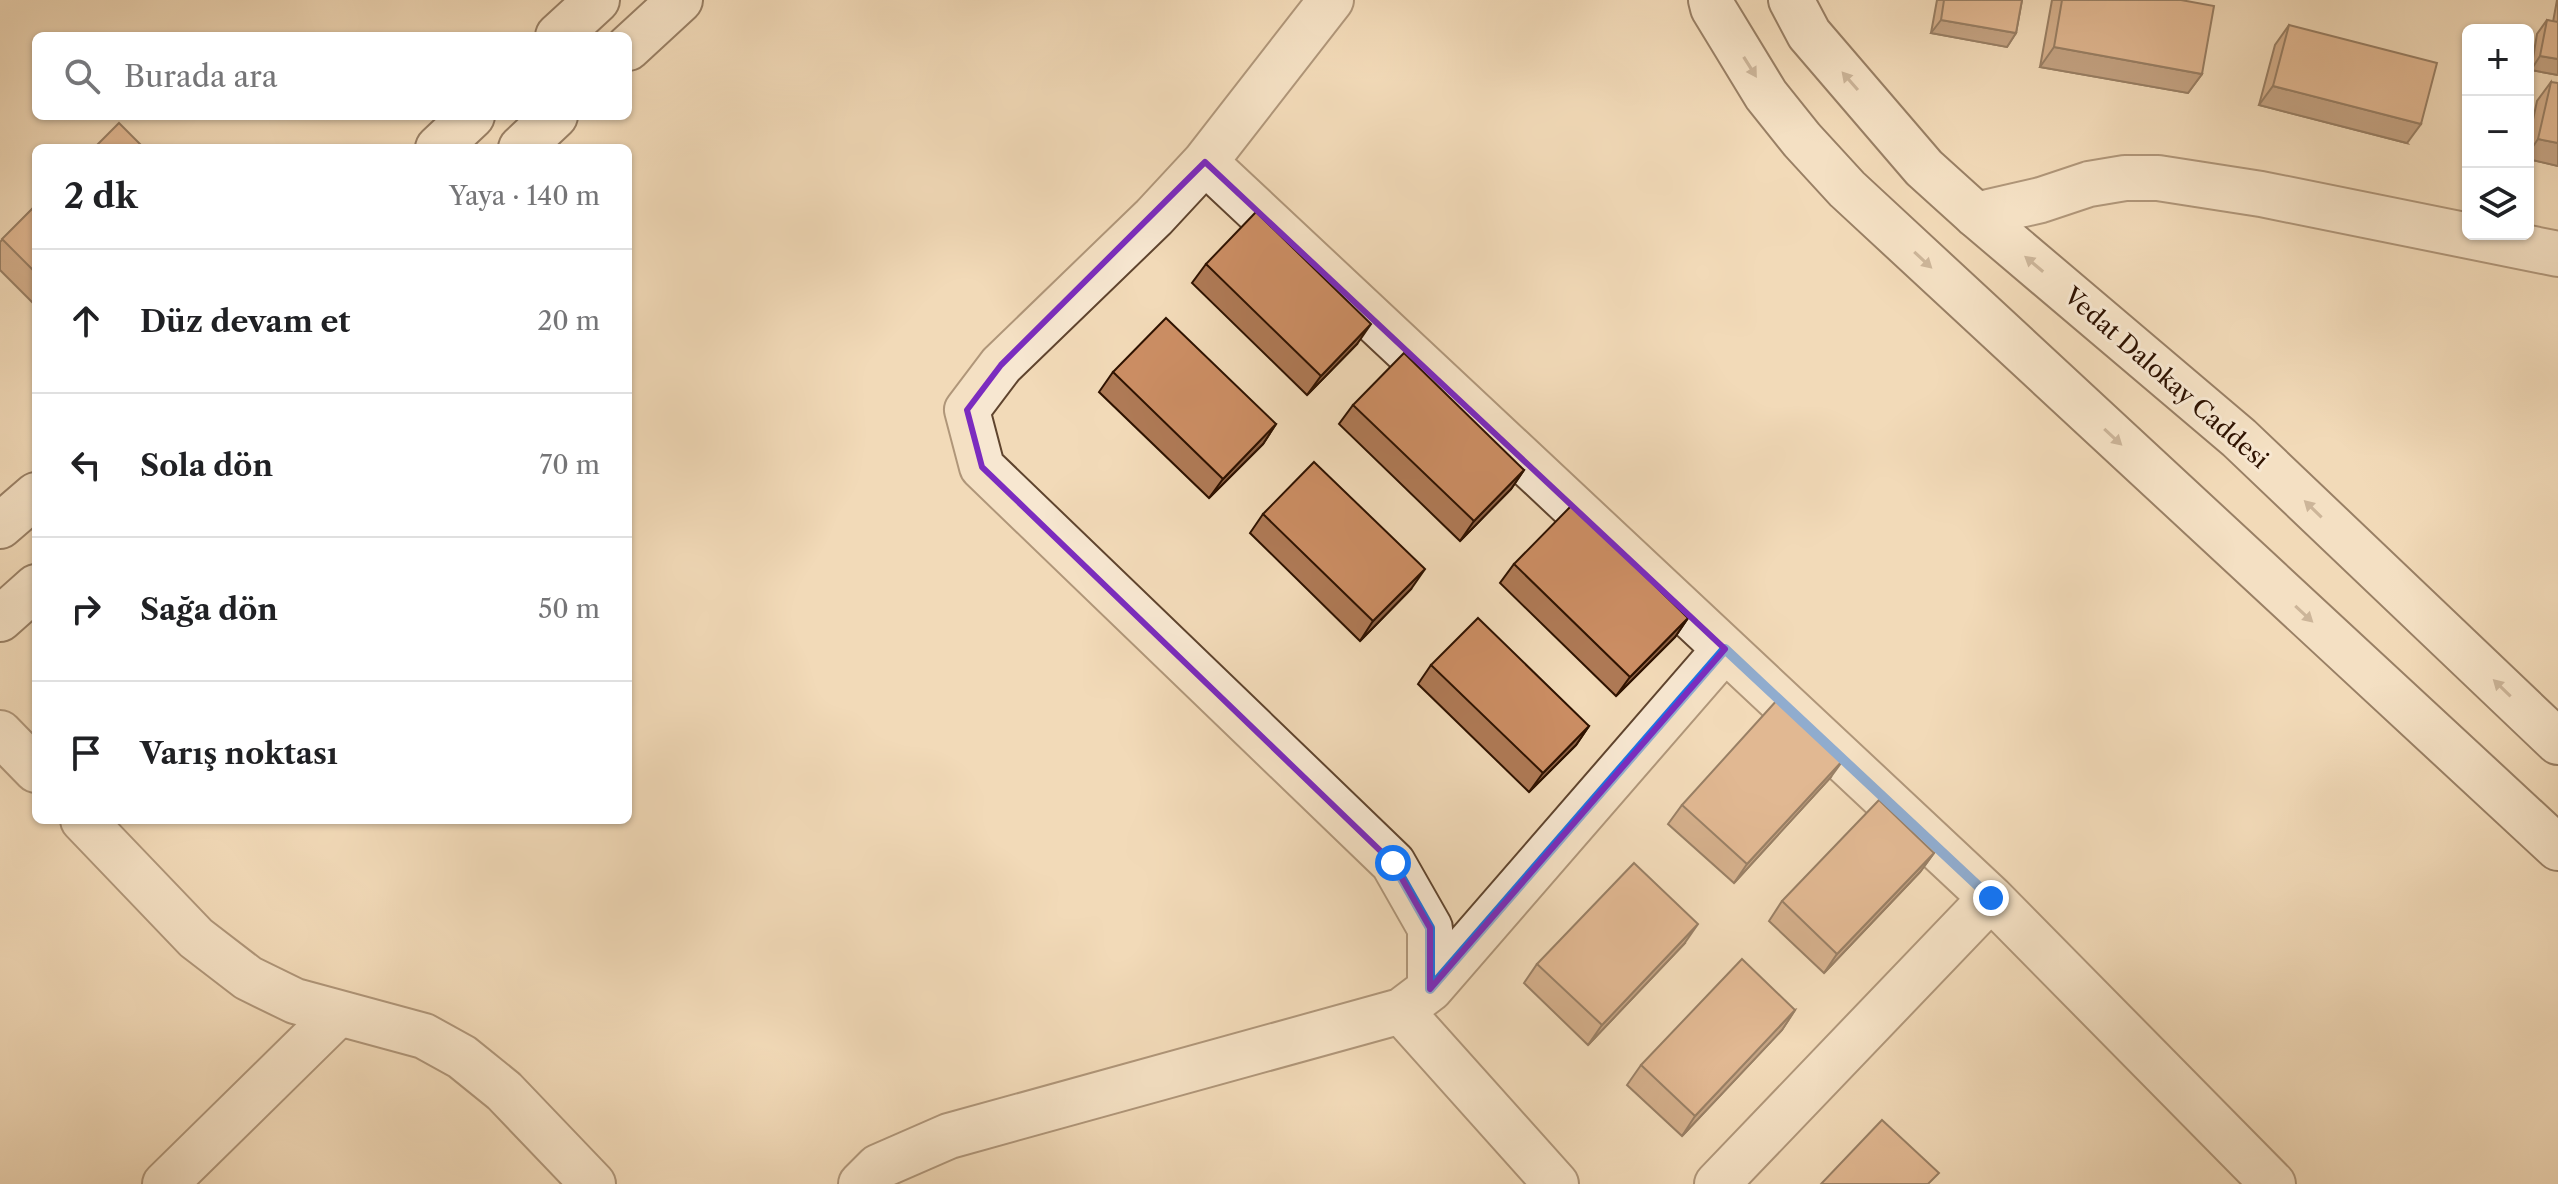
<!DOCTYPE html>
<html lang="tr">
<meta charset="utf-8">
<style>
:root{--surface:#fff;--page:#f2f2f2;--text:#202124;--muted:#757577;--line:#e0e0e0}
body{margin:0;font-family:"Libre Caslon Text",serif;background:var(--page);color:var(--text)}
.controls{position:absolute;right:24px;top:24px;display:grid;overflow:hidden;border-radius:12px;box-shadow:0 2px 6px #0004}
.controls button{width:72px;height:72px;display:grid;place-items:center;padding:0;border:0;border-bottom:2px solid var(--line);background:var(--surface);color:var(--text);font:40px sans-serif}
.stop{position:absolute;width:24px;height:24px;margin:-18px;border:6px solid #1a73e8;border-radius:50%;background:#fff}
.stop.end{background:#1a73e8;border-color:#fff;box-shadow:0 2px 8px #0008}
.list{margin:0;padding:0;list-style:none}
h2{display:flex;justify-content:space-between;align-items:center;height:104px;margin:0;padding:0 32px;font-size:34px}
h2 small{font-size:26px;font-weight:400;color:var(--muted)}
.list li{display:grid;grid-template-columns:52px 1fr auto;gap:24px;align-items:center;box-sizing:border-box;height:144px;padding:0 32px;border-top:2px solid var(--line)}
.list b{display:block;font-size:30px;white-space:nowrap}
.list em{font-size:26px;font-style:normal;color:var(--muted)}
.icon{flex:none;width:44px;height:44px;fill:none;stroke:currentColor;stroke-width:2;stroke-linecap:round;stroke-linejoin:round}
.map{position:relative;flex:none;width:2558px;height:1184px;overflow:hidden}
.search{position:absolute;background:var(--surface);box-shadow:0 2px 6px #0004;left:32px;top:32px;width:600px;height:88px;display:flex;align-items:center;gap:20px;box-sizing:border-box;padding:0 28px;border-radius:12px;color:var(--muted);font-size:30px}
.panel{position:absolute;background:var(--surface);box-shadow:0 2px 6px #0004;left:32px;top:144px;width:600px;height:680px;border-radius:12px}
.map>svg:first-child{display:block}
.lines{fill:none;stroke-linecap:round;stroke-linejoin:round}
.minor-casing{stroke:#5f442e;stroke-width:48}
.secondary-casing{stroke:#2e1200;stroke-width:48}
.minor{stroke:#f7e7d1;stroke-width:44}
.secondary{stroke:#f7e7d1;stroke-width:44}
.wall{fill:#af7a56;stroke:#2e1200;stroke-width:2}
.shaded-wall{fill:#8f6346;stroke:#2e1200;stroke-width:2}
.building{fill:#cc8e64;stroke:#2e1200;stroke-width:2}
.oneway{fill:#9d8773}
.route{stroke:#1a73e8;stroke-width:10}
.marked{fill:none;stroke:#7b2cbf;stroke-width:6;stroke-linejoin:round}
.labels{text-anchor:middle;stroke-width:6;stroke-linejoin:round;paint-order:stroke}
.street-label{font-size:24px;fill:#2e1200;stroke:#f7e7d1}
</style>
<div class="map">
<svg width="2558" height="1184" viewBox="0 0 2558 1184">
<rect width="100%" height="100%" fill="#f2dab8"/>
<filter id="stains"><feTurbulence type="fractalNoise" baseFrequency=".0025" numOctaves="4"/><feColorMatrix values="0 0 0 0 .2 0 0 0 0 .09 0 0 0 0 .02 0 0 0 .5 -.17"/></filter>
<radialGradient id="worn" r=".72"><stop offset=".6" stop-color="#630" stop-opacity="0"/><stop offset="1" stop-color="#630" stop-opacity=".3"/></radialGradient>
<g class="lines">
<!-- minor casing -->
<g class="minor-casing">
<path id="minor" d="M1331,0l-126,162 -51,55 -153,148 -34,45 15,57 411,396 37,65v61l-29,22
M1205,162l786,736 -274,286
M1976,215l65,-15 48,-16 36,-6h33l103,16 297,60
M0,733l36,37
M83,820l113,118 52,40 47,23 129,35 38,21 42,34 89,93
M1991,898l282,286
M1430,989l295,-340
M165,1184l173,-170
M861,1184l17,-17 71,-31 452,-125 155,173"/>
</g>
<!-- secondary casing -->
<g class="secondary-casing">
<path id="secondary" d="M1711,0l2,8 53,87 36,45 45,49 711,659
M1791,0l18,34 115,134 52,47 263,223 319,304
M558,36l39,-36
M628,48l52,-48
M438,148l34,-32
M521,148l34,-32
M0,526l36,-31
M0,619l36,-32"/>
</g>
<!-- minor -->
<use href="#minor" class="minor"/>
<!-- secondary -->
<use href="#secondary" class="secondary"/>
</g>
<!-- wall -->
<path class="wall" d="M1937,0h85l-6,33 -9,14 -76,-14z
M2052,0h129l21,74 -14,19 -148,-26z
M2557,0h1v75l-27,-5 6,-36 10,-14 6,2z
M2289,25l118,118 -148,-38 16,-60z
M2551,82l7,84 -30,-7v-16l9,-42z
M36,205v101l-36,-36v-28z
M1206,264l151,80 -50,51 -115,-112z
M1113,372l163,52 -13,20 -54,54 -110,-106z
M1353,405l171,65 -13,19 -51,52 -121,-117z
M1263,514l148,75 -51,52 -110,-108z
M1514,564l174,54 -13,19 -59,59 -116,-113z
M1431,665l158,61 -13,19 -47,47 -111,-108z
M1830,778l-96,105 -66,-59 14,-19z
M1934,853l-14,19 -96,101 -55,-52 13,-20z
M1684,944l-96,101 -64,-62 13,-19z
M1795,1010l-13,20 -100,106 -55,-51 14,-20z"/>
<!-- shaded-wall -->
<path class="shaded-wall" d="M1941,20l75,13 -9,14 -76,-14z
M2054,47l148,27 -14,19 -148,-26z
M2540,56l18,3v16l-27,-5z
M2273,86l148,38 -14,19 -148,-38z
M2538,139l20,4v23l-30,-7v-5z
M1371,324l-14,20 -50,51 14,-19z
M1276,424l-13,20 -54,54 14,-19z
M1524,470l-13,19 -51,52 14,-20z
M1425,569l-14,20 -51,52 13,-20z
M1688,618l-13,19 -59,59 14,-19z
M1589,726l-13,19 -47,47 14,-19z
M1844,759l-14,19 -96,105 13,-19z
M1934,853l-14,19 -96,101 13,-19z
M1698,924l-14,20 -96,101 14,-20z
M1795,1010l-13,20 -100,106 13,-20z"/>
<!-- building -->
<path class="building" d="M1944,0h78l-6,33 -75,-13z
M2062,0h119l33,6 -12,68 -148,-27z
M2547,20l11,2v37l-18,-3z
M2289,25l148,38 -16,61 -148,-38z
M2551,82l7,1v60l-20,-4z
M119,123l25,25h-50z
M36,205v68l-34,-34z
M1256,212l115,112 -50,52 -115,-112z
M1166,318l110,106 -53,55 -110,-107z
M1404,353l120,117 -50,51 -121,-116z
M1314,462l111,107 -52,52 -110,-107z
M1572,505l116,113 -58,59 -116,-113z
M1478,618l111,108 -46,47 -112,-108z
M1778,699l66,60 -97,105 -65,-59z
M1879,800l55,53 -97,101 -55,-53z
M1634,863l64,61 -96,101 -65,-61z
M1742,959l53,51 -100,106 -54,-51z
M1882,1120l57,53 -11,11h-107z"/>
<!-- one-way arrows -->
<defs><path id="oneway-solid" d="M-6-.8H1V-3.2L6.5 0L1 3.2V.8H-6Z" transform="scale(2)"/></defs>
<g class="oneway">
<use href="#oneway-solid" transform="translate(1750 67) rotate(58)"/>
<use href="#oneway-solid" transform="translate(1850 81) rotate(-131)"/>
<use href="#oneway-solid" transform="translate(1923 260) rotate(43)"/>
<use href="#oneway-solid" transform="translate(2034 264) rotate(-140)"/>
<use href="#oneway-solid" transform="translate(2113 437) rotate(43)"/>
<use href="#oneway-solid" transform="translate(2313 509) rotate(-136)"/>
<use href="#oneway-solid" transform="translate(2304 614) rotate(43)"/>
<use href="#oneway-solid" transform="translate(2502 688) rotate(-136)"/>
</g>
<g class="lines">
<!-- route -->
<path class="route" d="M1393,863l37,65v61l295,-340 266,249"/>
</g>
<!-- marked area -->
<path d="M0 0H2558V1184H0ZM1205,162l520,487 -295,340v-61l-37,-65 -411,-396 -15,-57 34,-45z" fill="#f2dab8" fill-opacity=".55" fill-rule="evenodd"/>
<path class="marked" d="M1205,162l520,487 -295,340v-61l-37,-65 -411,-396 -15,-57 34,-45z"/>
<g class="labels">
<!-- street labels -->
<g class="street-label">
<text transform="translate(2166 378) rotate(41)" y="8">Vedat Dalokay Caddesi</text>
</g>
</g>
<rect width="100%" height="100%" filter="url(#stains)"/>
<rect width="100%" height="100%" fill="url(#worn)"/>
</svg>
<div class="controls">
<button>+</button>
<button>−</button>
<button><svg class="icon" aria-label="layers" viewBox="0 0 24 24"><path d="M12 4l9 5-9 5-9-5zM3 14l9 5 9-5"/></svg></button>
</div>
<div class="stop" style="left:1393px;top:863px"></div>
<div class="stop end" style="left:1991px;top:898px"></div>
<div class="search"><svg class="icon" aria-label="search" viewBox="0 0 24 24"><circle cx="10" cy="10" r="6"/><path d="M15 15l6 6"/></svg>Burada ara</div>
<section class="panel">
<h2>2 dk<small>Yaya · 140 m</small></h2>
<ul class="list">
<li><svg class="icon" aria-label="ahead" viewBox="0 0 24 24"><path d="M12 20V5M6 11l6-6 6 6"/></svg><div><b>Düz devam et</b></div><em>20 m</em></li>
<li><svg class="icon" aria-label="left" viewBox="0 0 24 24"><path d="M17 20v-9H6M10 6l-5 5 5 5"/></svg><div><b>Sola dön</b></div><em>70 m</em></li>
<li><svg class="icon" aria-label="right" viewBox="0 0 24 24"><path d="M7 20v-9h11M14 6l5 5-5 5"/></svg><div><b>Sağa dön</b></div><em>50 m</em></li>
<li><svg class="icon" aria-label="arrive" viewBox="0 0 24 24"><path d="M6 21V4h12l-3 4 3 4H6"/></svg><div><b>Varış noktası</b></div></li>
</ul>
</section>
</div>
